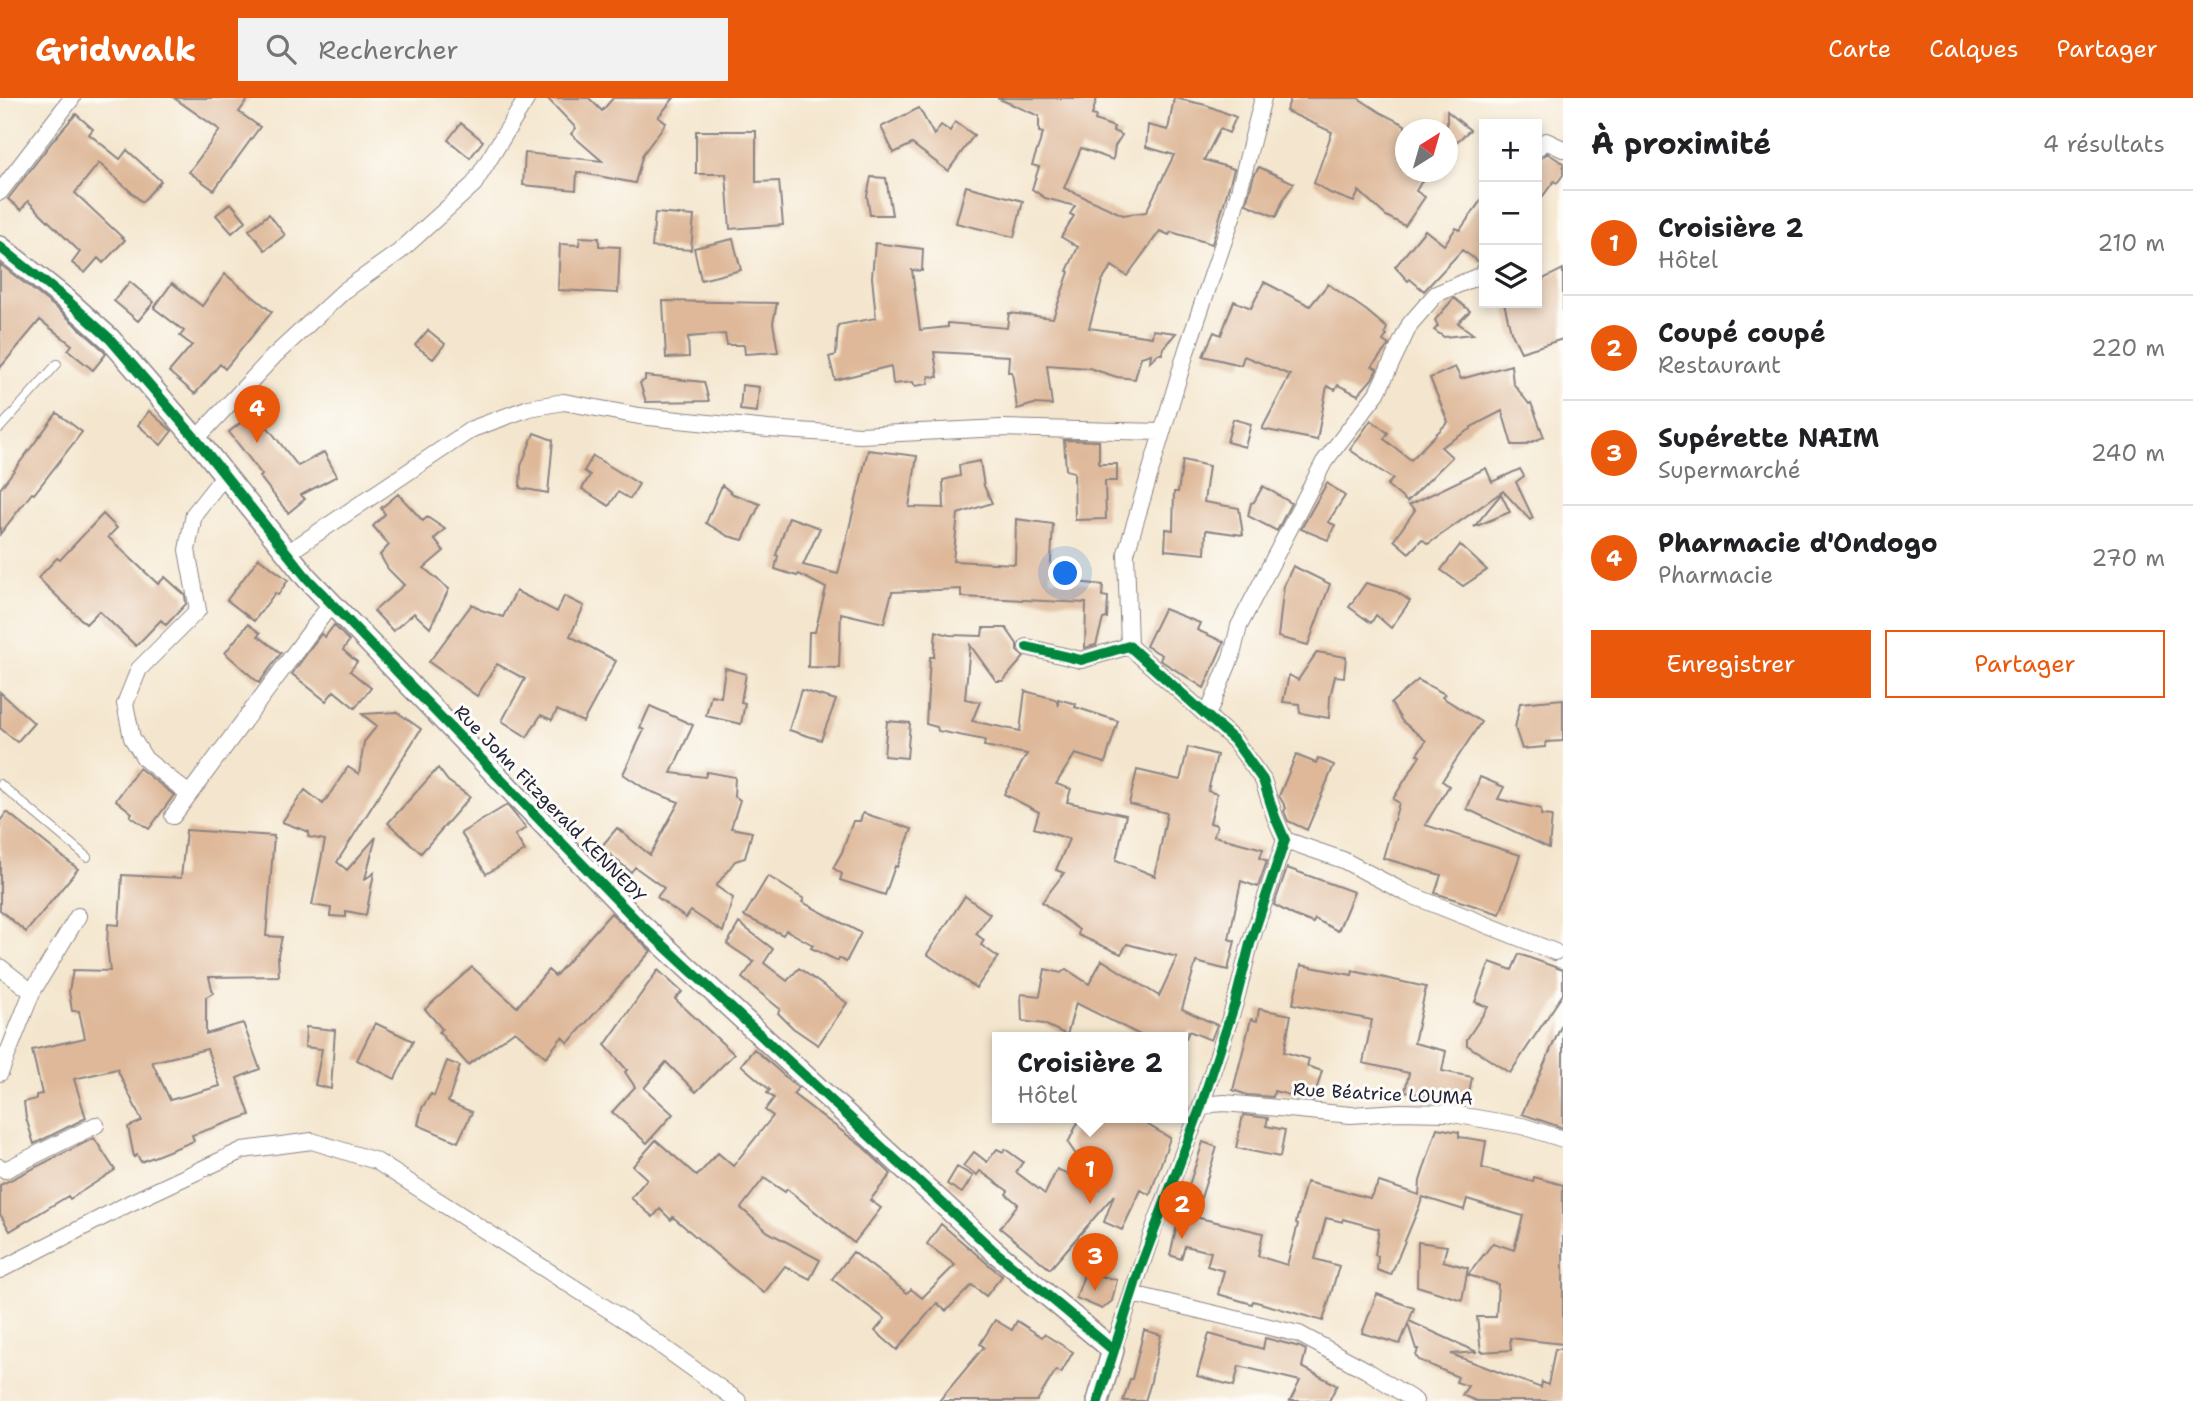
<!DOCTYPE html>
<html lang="fr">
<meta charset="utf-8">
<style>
:root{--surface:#fff;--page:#f2f2f2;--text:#202124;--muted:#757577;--line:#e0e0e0;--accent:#ea580c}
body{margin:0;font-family:"Shantell Sans",sans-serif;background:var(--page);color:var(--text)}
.controls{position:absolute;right:21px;top:21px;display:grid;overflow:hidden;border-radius:0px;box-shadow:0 4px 10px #0003}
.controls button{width:63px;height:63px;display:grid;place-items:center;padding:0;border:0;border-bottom:2px solid var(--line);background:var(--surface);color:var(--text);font:35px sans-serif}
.compass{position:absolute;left:1395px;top:21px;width:63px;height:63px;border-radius:50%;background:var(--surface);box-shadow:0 4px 10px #0003;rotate:37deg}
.you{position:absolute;left:1066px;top:476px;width:24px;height:24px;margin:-18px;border:5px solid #fff;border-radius:50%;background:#1a73e8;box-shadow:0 0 0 10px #1a73e833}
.badge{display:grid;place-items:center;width:46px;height:46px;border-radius:50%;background:var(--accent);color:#fff;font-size:23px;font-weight:700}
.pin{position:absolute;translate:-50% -58px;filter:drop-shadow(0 2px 4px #0008)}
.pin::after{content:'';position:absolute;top:37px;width:24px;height:21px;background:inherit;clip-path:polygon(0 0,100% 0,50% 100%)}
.popup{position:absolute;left:992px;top:934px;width:196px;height:91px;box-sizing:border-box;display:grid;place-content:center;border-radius:0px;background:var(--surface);filter:drop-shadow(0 2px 5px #0005);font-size:23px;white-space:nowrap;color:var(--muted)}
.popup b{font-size:26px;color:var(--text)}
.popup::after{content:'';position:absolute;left:50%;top:100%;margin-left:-14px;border:14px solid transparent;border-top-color:var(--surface)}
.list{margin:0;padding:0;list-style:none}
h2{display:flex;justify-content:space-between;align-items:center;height:91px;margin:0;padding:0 28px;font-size:30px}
h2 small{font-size:23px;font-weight:400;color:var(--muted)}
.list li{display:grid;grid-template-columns:46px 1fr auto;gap:21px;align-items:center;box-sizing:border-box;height:105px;padding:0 28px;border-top:2px solid var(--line)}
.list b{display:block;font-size:26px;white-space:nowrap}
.list p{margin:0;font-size:23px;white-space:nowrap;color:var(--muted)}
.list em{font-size:23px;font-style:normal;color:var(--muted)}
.actions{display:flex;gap:14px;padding:21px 28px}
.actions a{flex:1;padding:16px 0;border:2px solid var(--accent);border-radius:0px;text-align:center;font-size:24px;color:var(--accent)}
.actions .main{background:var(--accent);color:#fff}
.icon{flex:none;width:38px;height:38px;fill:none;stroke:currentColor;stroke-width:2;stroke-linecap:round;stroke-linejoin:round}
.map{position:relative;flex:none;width:1563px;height:1303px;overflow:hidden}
header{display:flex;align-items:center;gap:42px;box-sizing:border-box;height:98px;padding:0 35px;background:var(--accent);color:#fff}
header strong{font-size:33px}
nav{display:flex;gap:38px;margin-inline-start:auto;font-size:24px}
.search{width:490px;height:63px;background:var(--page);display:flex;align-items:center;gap:18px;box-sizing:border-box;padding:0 24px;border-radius:0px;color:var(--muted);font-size:26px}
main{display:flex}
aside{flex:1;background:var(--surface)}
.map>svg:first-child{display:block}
.building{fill:#deb899;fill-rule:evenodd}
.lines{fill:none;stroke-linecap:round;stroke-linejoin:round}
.service-casing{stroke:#8b8484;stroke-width:10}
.minor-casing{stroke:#8b8484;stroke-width:18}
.tertiary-casing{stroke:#8b8484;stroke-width:24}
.service{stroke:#fff;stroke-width:8}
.minor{stroke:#fff;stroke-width:16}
.tertiary{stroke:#fff;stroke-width:21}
.cycleway-casing{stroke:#fdfcf7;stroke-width:15}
.cycleway{stroke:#00873e;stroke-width:10}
.labels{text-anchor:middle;stroke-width:6;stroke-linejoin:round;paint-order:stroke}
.street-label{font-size:18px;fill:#22223b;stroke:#fdfcf7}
</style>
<header>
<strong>Gridwalk</strong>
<div class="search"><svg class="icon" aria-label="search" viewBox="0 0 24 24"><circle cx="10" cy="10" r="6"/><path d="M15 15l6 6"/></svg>Rechercher</div>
<nav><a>Carte</a><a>Calques</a><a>Partager</a></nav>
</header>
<main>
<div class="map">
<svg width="1563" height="1303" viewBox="0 0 1563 1303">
<rect width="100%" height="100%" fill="#fdfcf7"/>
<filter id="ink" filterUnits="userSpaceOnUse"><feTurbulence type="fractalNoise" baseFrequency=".0143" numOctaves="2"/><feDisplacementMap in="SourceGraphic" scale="14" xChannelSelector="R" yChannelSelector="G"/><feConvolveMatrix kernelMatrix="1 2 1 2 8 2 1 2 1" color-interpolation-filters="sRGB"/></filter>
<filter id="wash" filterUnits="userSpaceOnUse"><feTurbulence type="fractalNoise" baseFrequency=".00686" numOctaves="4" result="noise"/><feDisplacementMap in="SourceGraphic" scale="28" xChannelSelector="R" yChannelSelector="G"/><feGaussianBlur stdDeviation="1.57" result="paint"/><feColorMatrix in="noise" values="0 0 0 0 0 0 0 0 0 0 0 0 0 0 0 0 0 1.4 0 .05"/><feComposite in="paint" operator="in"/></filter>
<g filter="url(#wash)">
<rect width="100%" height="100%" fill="#f4e6ce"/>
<g id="blocks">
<!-- building -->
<path class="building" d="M174,0h75l-10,14 21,15 -46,63 -25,-18 31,-42z
M547,0h42l13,13 11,-13h61l-16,19 8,6 -23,31 -8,29 -58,-11 -1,18 -53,-5 2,-32 77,8 -31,-27 5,-6z
M997,0h100l-5,17 4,1 -1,4 19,7 -1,4 9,4 -7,11 -2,14 -32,-12 -17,40 59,27 23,-3 28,-57 -28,-8 2,-22 20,5 6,-32 32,7 30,12 -7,16 -9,-4 -16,31 30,9 -22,75 -41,-12 -2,3 -9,-4 -33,45 -15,-10 -10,15 -13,47 63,9 1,-7 23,3 -13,15 -1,6h-4l-8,8 1,-8 -10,3 -6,22 -18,-2 -28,-9 -42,-3 5,40 -18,-1 -17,5 -5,-37h-4l1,-16 -75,-4 4,25 -9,-1 -1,8 -13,2 -2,-4 -20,2 -2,-18 -56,14 -6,-23 7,-2 2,-30 38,-7 -4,-41 3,-34 48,6 -1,22 -10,-1 8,60 28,-3v-4l59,5 2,-15 44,5 16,-46 -2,-1 11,-24 -17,-10 13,-21 -4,-2 5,-8 -30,-8 -13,-9 7,-22 -7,-2 11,-32 -4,-1v-16z
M1291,0h67l23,15 24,12v47h22l-11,19 9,6 -20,29 -19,-10 -27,-25 -5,11 -24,-9 -16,-10 18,-51 -46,-21z
M919,10l15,27 7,-10 9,6 5,-9 19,13 -26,36 -36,-27 -18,9 -13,-26z
M1447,13l23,19 -23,20z
M76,16l17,15 -4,5 31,25 7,-9 34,31 -19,21 -43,-39 -24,30 50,47 -22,23 -5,-5 -13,15 -13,-10 8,-11 -52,-51 -7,9 -13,-11 47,-61z
M461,25l22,18 -13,17 -22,-18z
M696,33h60v51l23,-1 4,44 -53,4 -4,-55h-30z
M1547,55l16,10v12l-6,8 -3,-2 -17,23v-42z
M1259,69l35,16 -10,15 -8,19 -30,-13 8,-29z
M871,79l15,1 6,37h-22l-3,-19z
M966,88l57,15 -9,36 -58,-14z
M1484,98v65l-5,1 -17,-12 -38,41 -14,-12 -2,2 -13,-14 30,-37 19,15 12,-17 4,2z
M231,105l15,18 -14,12 -16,-18z
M655,115l39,3 -3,34 -39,-3z
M269,116l16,21 -20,15 -16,-20z
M580,139l19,1v8l21,1 -2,46 -60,-3 2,-46 19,1z
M733,141l8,31 -40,10 -7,-32z
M0,166l60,47 41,37 5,6 -13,16 -25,-20 4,-5 -32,-25 -40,48z
M1563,171v70l-42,13 -10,-20 -7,-29h33v-21z
M225,176l47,38 -47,57 -5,-5 -25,30 -26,-22 23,-27 -12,-9 4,-5 -30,-23 18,-25 30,23z
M130,184l24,20 -16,19 -24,-20z
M1264,184l46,24 18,-22 39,27 20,17 -2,5 2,2 -4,6 6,4 -17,21 5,3 -5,10 -14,16 -20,-10 -3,5 -8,-4 -10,54 -55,-11 28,-54 -46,-19 -3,9 -38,-9 11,-24 7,3 13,-34 17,7z
M1454,200l16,13 -12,12 15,11 -29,3 -10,-7 4,-4 -3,-6z
M663,203l114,2 -4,20 5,29 -33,2 -1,-9h-17l-2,-11 -37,3 1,20 -23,1z
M428,232l17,14 -12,15 -18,-14z
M1511,267l2,18 16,21 2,-1 13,34 -20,8h-12l-10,-34 -31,16v2l-30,18 11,10 -45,45 -20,-17 6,-6 -43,-29 21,-30 17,13 -4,6 27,21 37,-38 -18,-44 25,-11 6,12z
M645,278l59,6 5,19 -63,1 -6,-19 5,-3z
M742,287l17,2 -2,25 -17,-2z
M149,313l23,20 -11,14 -23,-20z
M255,313l43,55 26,-14 13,24 -36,19 4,4 -17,14 -28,-36 2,-2 -33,-43z
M57,315l25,19 -48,62 -2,-1 -32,41v-45z
M1233,321l18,5 -6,23 -18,-5z
M534,335l19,7 -5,53 -28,-5 1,-22z
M1064,342l35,1v23h18v17h-12l1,38 -31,1 -1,-48 -8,-2z
M868,352l49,6 -8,51 35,1 -1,-28 17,-4 -1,-11 21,-4 4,25 8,17 -34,11 -5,47 62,3 1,-45 37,5 -3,55 53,6 -1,11 6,1 -1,21 -4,1 -7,26 -11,3 1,-45 -125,-6v-8l-69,3 -8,31 -43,-10 -2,55 -31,-1 1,-35h6l11,-44 -27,-14 -2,2 -22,-7 3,-13 -2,-1 13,-38 31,11 -17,37 35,9z
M593,358l46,28 -9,15 -12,-7 -9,14 -27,-17 8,-14 -6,-4z
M1183,362l26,6 -5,36 35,6 4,27 -37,-5 -1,24 -40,-4 1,-21 7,1 1,-38h4z
M1486,370l6,14 28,-13 4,7 -8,6 17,36 -3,2 -27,-29 -75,53 -6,-5 -13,14 -15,-13 21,-30 -6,-5z
M1327,385l18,13 -17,26 7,3 -7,15 -27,-11z
M722,387l11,9 27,10 -17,36 -15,-4 -22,-13z
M1263,388l28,17 -14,28 -29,-15 3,-13 3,-1z
M398,396l25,27 4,-4 18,12 -11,10 10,12 -20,17 25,21 -19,39 -16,-15 -21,18 -19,-20 30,-26 -16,-16 -8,-14 9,-10 -16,-19 12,-12 -4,-6z
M1501,396l9,18 -36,15z
M103,416l14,14 -9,9 50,47 7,-7 20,18 1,9 -20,21 -5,-5 -25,26 -37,-35 -13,13 -48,-46 19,-20 3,2z
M1460,447l27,25 -24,16 -22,-16z
M259,460l29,22 -10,15 -3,-2 -21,28 -27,-21z
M1293,468l37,18 -22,61 -30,-8 6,-52z
M1366,485l31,9 13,9 -19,27 -15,-13 -5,8 -22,-16z
M516,493l41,21 7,-16 20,10 -14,30 46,25 -33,61 -26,-12 -5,10 -11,-5 -14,22 -25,-16 23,-42 -28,-15 -20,32 -48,-34 43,-58 9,6 22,7z
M1164,511l36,14 -3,7 27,12 -20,46 -44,-28 2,-5 -16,-9z
M248,526l12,9 -2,3 23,17 -22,30 -34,-30z
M334,527l15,16 -6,9 14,12 -7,9 21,17 -16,20 -21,-17 -8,10 -34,-27 29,-40 4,3z
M983,530h23l11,16v7l7,6 -21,24h-7l-26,-36 -5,54 15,3 -8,19 48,10 5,-40 30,8 3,5v-5l18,5 -1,3 43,14 -13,42 -30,-9 -19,30 15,5 -4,13 59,13 -10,45 39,16 12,-63 -38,-9 8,-34 43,10 8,-33 29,8 -9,36 9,3 -7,29 7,2 -3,11 49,13 -3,9 7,3 -9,26 -17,-6 -12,58 6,2 -7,29 -32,-8 -14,47 35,16 -6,15 -22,-9 -3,7h-40l-70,-35 -9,32 -23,-11 -22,-3 -1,-27 19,2 5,-27 16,4 5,-4 23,15 13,-24 57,36 18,-39 -50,-13 -6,10 -43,-19 1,-5 -37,-28 22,-29 -8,-3 13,-31 -35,-11 5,-16 -35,-18 23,-40 -43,-8 1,-6 -47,-9 -1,-4 -11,-3 4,-67h4l2,-26 13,4 33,1z
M1317,554l29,5 -2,20 -9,-1 -5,21 -1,21 -29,-5 -1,-9 -16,-2 6,-27 9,5z
M725,570l21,6 -5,28 4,1 -4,21 -35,-8 5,-21 10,2z
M1418,582l27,14 -3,3 39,25 -39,59 7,5 -24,39 95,30 -20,59 -65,-21 6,-18 -58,-17 16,-55 -6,-4 27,-43 -3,-2 9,-13 -24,-20 -11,-18z
M801,592l35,10 -15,40 -32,-10z
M0,594l34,31 -17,19 -17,-14z
M1563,601v42l-17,1 -1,5 -23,2 -7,-21 5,-25z
M650,608l43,19 -22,48 34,4 2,-5 28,5 -1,19 6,4 -9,28 21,4 -7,26 -10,3 -19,25 17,12 -10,34 -32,-21 -5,7 -13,-9 -16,-12 7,-9 -29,-21 -4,5 -30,-25 16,-19 33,27 29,-53 -32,-12 -24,-16 21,-44 -4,-2z
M397,614l24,17 -84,133 10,8 29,-33 -11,42 9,-6 -8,42 -20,-4v6l-16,-1 1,-8 -19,-3 13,-65 -17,-3 1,-5 -27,-10 23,-32 18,14 25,-37 11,7 5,-32 13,-16 -15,-12z
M887,623l23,2 -3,35 -23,-2z
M1296,657l20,8 2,-5 16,7 -27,65 -19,-9 -4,-10 2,-3 -7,-12z
M139,670l35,27 -25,34 -19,-13 2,-3 -16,-13z
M438,670l10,13 22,16 -49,56 -33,-30z
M1480,679l24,10 -6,12 43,10v6l11,1 -3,32 -82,-39z
M507,707l19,23 -11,7 10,16 -39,23 -25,-41z
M7,714l71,57 -52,63 -26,-22v-89z
M863,715l49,16 -15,38 -2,-1 -10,29 -45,-15 2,-6 -9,-6 9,-16 11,-31h7z
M186,732l88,6 -8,100 16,1 -4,18 1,21 -70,1 4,16 -7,4v37l37,-11 17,46 -23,9 13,37 -58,20 2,6 -53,21 -4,-7 -3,2 -6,-30 14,-6 -25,-52 -43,10 12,39 -52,26 -8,-26 -2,-16 12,-3v-4l6,-1 -10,-44 53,-12 -6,-27h-7l-3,-20 4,-21 37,1 -3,-26 1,-21 11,1 3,-50 59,3zM207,951l13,37 -50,14 -18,-38z
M1287,770l67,24 -16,39 -23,-12 -2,4 -20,-8 -19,-10z
M768,778l36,23 -2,3 59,31 -15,29 -7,-4 -1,3 -27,-13 2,-3 -27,-15 -3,5 -39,-19z
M965,798l25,18 -14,20 8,6 -3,5 17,12 -22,31 -49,-34z
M611,815l40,38 -83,92 -6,-6 -16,20 -31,-26 -47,34 -29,-33 3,-3 -17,-20 47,-42 45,40 31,-37 7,6z
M739,825l34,26 -9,14 23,18 12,-13 48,35 -29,42 -25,-17 -15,-15 2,-4 -38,-31 12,-16 -27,-18z
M1519,856l44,16v24l-53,79 -43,-28v-6l21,-32 -13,-5 15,-40 22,8z
M1301,867l51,10 1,-4 73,16 -12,56 32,8 -4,20 30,6 -4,23 -32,-6 -1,4 -30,-7 4,-18 -46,-10 9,-43 -79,-16z
M658,872l24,22 -7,7 59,55 -38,38 -30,-30 -22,26 29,26 -26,29 -35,-31 23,-25 -10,-15 2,-2 -22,-25z
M1259,911l32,6 -7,37 25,7 -2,7 15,5 -9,30 -39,-10 -1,6 -26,-2 -14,-5 18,-71 6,2z
M1563,924v106l-41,-14z
M375,925l38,18 -18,38 -38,-19z
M306,929l29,3 -4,59 -16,-4 7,-36 -17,-2z
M754,951l44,39 -5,6 70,53 28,27 -21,26 11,8 -27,35 -67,-54 -2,3 -21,-14 -23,30 27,24 52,28 -10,19 -25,-13 -21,27 -33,-26 -58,-50 -2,3 -11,-11 -7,8 -22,-19 16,-19 -14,-13 23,-26 41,36 21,-23 15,13 40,-50 -8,-6 9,-12 -7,-5 3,-3 -29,-25z
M447,963l13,5 -12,36 24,10 -14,30 -40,-17 4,-17 9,-14 3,2z
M1243,1017l25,3 -2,8 19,4 -5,27 -44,-9z
M1080,1020h56l34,20 -20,57 -9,-5 -19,40 -18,-8 10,-27 -64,74 -50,-41 18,-24 -12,-10 2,-3 -28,-20 -3,4 -14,-9 11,-14 13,10 10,-13 6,3 2,-3 18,13 -7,10 29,22 12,-25 42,19 -31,-45z
M1437,1030l22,4v5l27,4 -4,27 51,14 1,-5 29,8v159l-53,-6 1,12 -30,2 -4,-35h19l2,-33 -30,-9 25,-32 21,7 9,-34 -56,-17 -3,11 -41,-13 -32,78 -14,-5 1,-14 -3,-1 4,-26 -36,-10v3l-17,-4 -11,41 24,7 -16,55 -70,-20 -1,3 -34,-10 6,-23 -17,-5 4,-14 -26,-6 -4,13 -11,-4 10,-42 23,-71 14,5 -22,70 68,16 -5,23 29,9 11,-41 -2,-1 10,-41 64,16 9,-16 40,13 1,-14z
M94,1040l21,32 -45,29 -2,-3 -58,35 -10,-17v-29z
M957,1069l16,9 -11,17 -15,-9z
M941,1126l61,52 -16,20 -14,-11 -26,26 -9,-8 -40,47 -22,-19 10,-12 -53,-40 21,-27 54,41 4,-4 11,9 33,-33 -28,-21z
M1418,1144l29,4 -4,15 25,7 -6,32 -45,-14z
M1085,1174l32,8 -5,21 -10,8 -26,-11z
M1377,1196l37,14 -5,13 68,31 -26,2 90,34 1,-6 6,3 7,-36h8v52h-87l-14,-6 6,-9 -12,-4 2,-5 -39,-17 -3,-4 2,-7h-2l-8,-25 -8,20 -38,-11z
M995,1222l17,10 5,-9 25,16 2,-3 29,18 -12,21 -5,-3 -19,31h-98l45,-54 -4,-3z
M1144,1232l17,5 -11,50 -5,16h-22l7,-22h2z
M1209,1236l54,15 2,-11 35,9 6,3 -4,17 35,18 -8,16h-39l10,-20 -61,-15 -5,20 -37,-10z"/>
</g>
</g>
<g filter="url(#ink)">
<use href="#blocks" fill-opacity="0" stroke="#8b8484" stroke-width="2"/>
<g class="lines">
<!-- service casing -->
<g class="service-casing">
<path id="service" d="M0,330l57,-64
M0,686l87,73"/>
</g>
<!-- minor casing -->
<g class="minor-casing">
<path id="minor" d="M1537,50l9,-7 17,8
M0,94l72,-94
M196,341l78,-83 70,-65 55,-39 75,-68 53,-86
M286,456l186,-125 57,-21 35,-6 75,14 129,13 92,6 141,-7 160,4
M1129,548l-3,-93 61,-204 46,-135 30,-116
M1027,549l54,13 48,-14 105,94 29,40 12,37 10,23 -35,104 -15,59 -35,106 -45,116 -42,125
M1207,618l25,-61 7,-29 85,-164 53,-69 33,-69 26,-30 45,-19 3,-4
M189,696l-44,-35 -13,-21 -7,-34 14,-35 59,-59 -11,-60 7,-36 30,-38
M173,718l158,-212
M1285,742l58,20 63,33 149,59
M0,869l32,25
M0,975l32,-81 46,-76
M1200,1011l12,-5 13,-1 126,12 48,-3 48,1 75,13 41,13
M0,1069l5,3 91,-45
M0,1172l130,-67 113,-53 69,-9 64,20 255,163 107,77
M1132,1196l167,40 67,36 49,31"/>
</g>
<!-- tertiary casing -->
<g class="tertiary-casing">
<path id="tertiary" d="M0,149l68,54 42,38 86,100 111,139 330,343 355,328 121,101 -15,51"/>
</g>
<!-- service -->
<use href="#service" class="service"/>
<!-- minor -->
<use href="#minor" class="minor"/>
<!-- tertiary -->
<use href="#tertiary" class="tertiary"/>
<!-- cycleway casing -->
<g class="cycleway-casing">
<path id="cycleway" d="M0,149l68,54 42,38 86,100 111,139 330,343 355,328 121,101
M1027,549l54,13 48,-14 105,94 29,40 12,37 10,23 -35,104 -15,59 -35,106 -61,162 -41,130"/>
</g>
<!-- cycleway -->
<use href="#cycleway" class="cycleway"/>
</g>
</g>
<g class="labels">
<!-- street labels -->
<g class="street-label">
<text transform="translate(550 706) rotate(46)" y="6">Rue John Fitzgerald KENNEDY</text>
<text transform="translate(1383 996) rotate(3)" y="6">Rue Béatrice LOUMA</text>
</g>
</g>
</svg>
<div class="controls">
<button>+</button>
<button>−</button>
<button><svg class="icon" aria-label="layers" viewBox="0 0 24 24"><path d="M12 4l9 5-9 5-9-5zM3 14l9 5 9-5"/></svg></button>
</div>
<svg class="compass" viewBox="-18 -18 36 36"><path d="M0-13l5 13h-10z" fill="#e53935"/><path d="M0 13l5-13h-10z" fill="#757577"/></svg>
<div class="you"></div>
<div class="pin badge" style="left:1090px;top:1106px">1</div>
<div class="popup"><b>Croisière 2</b>Hôtel</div>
<div class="pin badge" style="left:1182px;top:1141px">2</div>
<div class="pin badge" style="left:1095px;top:1193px">3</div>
<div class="pin badge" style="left:257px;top:345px">4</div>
</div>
<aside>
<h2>À proximité<small>4 résultats</small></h2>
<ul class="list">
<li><span class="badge">1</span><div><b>Croisière 2</b><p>Hôtel</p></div><em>210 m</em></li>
<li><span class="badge">2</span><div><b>Coupé coupé</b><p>Restaurant</p></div><em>220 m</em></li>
<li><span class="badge">3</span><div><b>Supérette NAIM</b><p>Supermarché</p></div><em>240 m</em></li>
<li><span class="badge">4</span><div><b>Pharmacie d'Ondogo</b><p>Pharmacie</p></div><em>270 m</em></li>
</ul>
<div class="actions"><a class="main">Enregistrer</a><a>Partager</a></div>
</aside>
</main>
